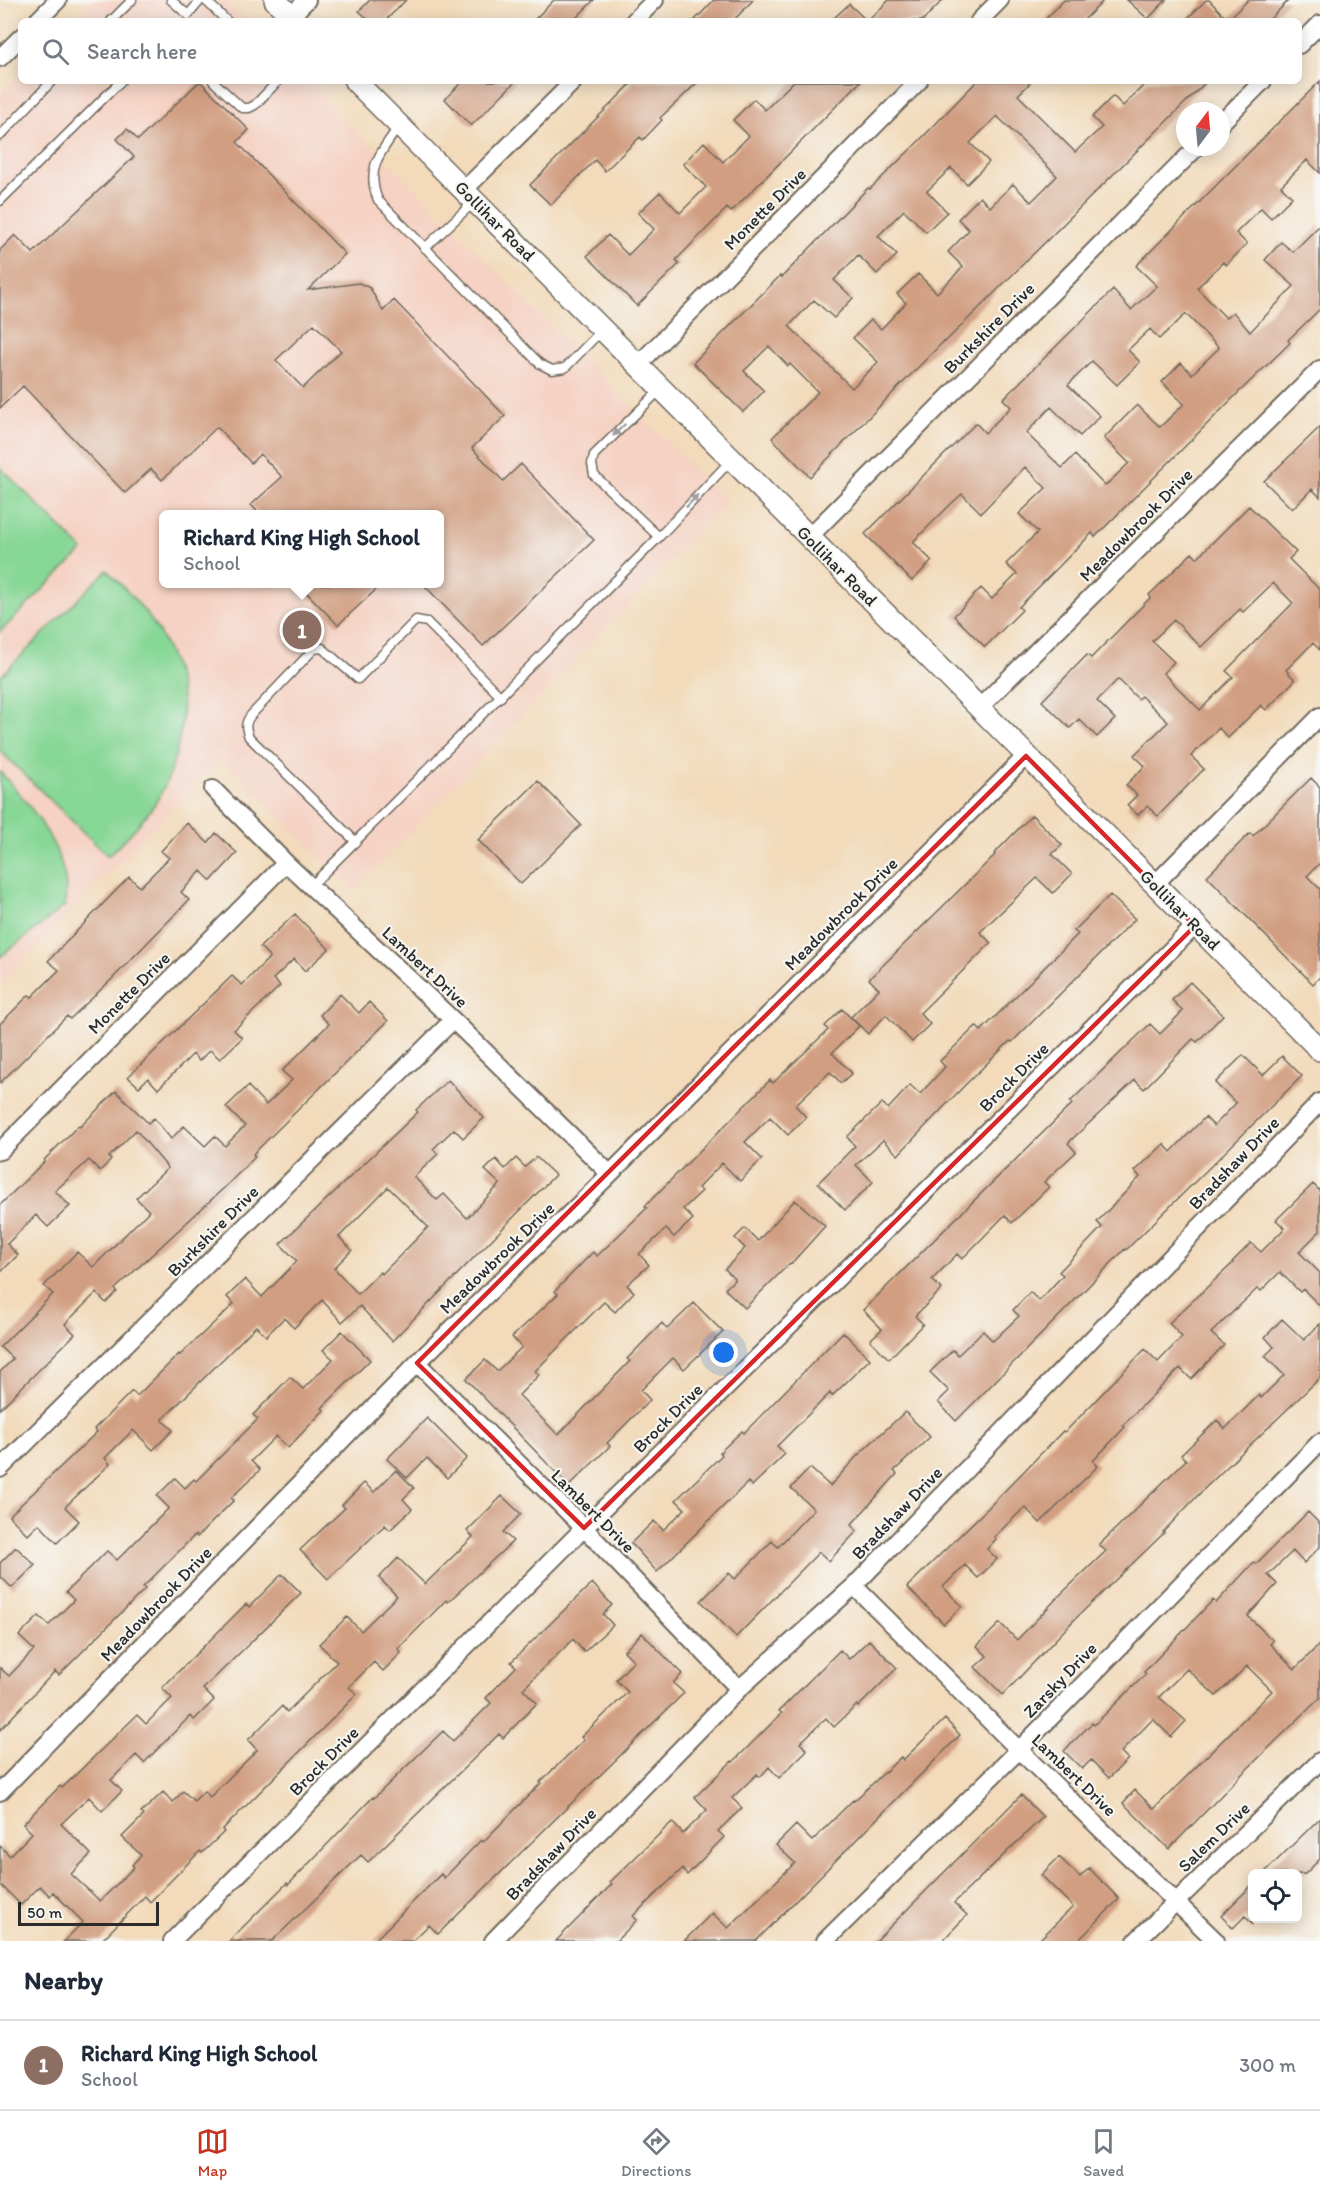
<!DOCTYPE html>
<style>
:root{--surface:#fff;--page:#f6f6f7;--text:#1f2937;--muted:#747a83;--line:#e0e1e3;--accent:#c8321e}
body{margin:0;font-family:Itim,sans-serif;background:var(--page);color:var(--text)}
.controls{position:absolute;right:18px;bottom:18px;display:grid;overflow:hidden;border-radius:9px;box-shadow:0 3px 15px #0003}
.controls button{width:54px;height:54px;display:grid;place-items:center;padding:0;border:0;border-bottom:2px solid var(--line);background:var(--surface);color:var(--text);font:30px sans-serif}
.compass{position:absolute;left:1176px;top:102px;width:54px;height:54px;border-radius:50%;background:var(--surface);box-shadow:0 3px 15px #0003;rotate:16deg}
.scale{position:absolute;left:18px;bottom:15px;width:141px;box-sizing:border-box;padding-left:6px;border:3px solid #2b2b2b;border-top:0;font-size:16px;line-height:21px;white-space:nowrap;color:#2b2b2b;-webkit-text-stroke:4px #f6f6f2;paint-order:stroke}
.you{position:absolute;left:724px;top:1353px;width:21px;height:21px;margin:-15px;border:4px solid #fff;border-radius:50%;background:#1a73e8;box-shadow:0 0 0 9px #1a73e833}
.badge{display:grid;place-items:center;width:39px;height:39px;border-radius:50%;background:var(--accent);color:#fff;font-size:20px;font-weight:700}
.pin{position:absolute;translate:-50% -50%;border:3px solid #fff;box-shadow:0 2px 6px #0006}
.popup{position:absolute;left:159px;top:510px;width:285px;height:78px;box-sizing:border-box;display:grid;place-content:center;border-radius:9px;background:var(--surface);filter:drop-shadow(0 2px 4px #0005);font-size:20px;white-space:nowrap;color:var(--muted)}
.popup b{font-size:22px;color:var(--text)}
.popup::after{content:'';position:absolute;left:50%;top:100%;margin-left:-12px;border:12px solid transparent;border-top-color:var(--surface)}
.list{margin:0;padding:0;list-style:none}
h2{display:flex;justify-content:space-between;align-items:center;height:78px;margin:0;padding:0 24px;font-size:26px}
h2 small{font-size:20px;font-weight:400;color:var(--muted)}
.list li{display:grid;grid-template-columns:39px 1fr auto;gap:18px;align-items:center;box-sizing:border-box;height:90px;padding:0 24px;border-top:2px solid var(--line)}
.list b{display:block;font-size:22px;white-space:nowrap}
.list p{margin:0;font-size:20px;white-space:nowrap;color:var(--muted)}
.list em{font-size:20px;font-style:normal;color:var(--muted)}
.icon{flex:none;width:33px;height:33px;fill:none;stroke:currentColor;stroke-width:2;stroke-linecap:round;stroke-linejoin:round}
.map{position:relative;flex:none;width:1320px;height:1941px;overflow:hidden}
.search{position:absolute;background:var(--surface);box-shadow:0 3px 15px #0003;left:18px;right:18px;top:18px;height:66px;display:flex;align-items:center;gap:15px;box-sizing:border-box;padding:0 21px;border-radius:9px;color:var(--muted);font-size:22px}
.sheet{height:168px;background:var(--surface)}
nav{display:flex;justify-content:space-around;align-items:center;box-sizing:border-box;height:84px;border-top:2px solid var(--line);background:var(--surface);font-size:16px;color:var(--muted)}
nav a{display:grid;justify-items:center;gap:3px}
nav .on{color:var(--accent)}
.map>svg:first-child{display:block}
.built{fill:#f5d2c3;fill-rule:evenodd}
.green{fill:#87d796;stroke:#598160;stroke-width:1.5}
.building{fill:#d19e81;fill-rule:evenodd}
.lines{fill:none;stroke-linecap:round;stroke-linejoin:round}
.service-casing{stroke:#71685d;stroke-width:11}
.minor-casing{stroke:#71685d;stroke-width:20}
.tertiary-casing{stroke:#71685d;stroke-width:24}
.service{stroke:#fff;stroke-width:8}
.minor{stroke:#fff;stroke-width:16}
.tertiary{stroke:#fff;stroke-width:21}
.oneway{fill:#a0a0a0}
.marked{fill:none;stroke:#d62828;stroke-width:4.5;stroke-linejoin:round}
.labels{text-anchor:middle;stroke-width:4.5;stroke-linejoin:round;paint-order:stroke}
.street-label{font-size:18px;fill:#2b2b2b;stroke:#f6f6f2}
</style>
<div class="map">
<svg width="1320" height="1941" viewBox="0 0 1320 1941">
<rect width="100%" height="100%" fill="#f6f6f2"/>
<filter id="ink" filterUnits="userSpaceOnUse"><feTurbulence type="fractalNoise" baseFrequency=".0167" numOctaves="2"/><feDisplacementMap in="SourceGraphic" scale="12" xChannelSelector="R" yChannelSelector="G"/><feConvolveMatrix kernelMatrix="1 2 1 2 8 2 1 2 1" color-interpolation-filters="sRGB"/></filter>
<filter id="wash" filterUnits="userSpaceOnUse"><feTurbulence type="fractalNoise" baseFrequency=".008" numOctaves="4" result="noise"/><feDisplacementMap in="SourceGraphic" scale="24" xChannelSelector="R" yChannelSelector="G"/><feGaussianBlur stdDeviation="1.35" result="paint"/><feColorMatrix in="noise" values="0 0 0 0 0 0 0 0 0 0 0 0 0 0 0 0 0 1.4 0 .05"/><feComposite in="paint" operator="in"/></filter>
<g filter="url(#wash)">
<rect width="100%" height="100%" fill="#f2daba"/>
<!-- built -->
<path class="built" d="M94,0h132l21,21h-174z
M21,73v8h286l420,421 -373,389 -133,-132 -221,225v-890zM164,514h276v70h-276z"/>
<!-- green -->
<path class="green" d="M0,467l83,83 -83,82z
M107,570c21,22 44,44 57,72 9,18 16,37 18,57 3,27 -9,74 -23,98 -13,22 -33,42 -51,59l-108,-105v-74z
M0,772c28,30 57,65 65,106 2,9 0,19 0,28l-65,51z"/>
<g id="blocks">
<!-- building -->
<path class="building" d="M370,0h36l-21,21h-15l-11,-10z
M554,0h40l-21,21h-40z
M714,0h39l-20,21h-39z
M889,0h54l-21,21h-54z
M1064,0h40l-21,21h-39z
M1127,0h39l-18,19z
M1206,0h3l19,20 20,-20h41l-21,21h-83z
M849,4l18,17h-36z
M200,81l49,49 -12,12 108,112 -37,36 51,-7 11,5 13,23 11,-11 111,116 -33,32 31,33 18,-17 73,76 -111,106 -60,-62h17v-70h-180l-9,-9 31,-28 -22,-23 -9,9 -34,-36 -55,53 -11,-11 -26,24 -102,-107 -23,22v-158l15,-15 18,18 101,-96 -17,-18 10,-10 11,11zM314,324l27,27 -38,37 -27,-28z
M463,81h53l-45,45 -26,-27z
M634,81h65l-39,37 2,2 -19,20 -3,-3 -35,34 -10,-11 -44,45 -21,-20z
M794,81h67l-130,131 -4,-4 -51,52 3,4 -42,42 -50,-50 21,-21 20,20 26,-26 -16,-16 22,-21 20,21 26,-26 -23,-23 21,-22 19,20 26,-26 -16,-16 21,-21 11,11z
M977,81h55l-14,14 57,57 27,-25 -10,-10 21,-21 10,10 25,-25h59l-262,261 -1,-1 -134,136 -38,-39 46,-46 -28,-28 -2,2 -19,-20 -25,25 20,20 -21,21 -50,-49 87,-87 2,1 86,-89 2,1 49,-48zM997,116l60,60 -26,26 -18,-18 -23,23 -10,-10 -22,22 11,11 -21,22 15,15 -26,26 -19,-19 -21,20 9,9 -25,26 -10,-9 -18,18 25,24 -26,26 -63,-62 25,-26 20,18 19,-20 -19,-18 24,-25 19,19 20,-19 -19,-19 26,-26 22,22 21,-20 -20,-21 24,-23 16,16 22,-22 -19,-19z
M1320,81v92l-13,-13 -26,26 11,11 -21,21 -10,-10 -25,25 11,11 -21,21 -3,-3 -26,26 29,30 7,-6 17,20 44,-46 -29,-26 16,-18 12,10 27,-27v84l-32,31 2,3 -50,48 -145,146 -3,-4 -73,74 3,3 -37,37 -31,-31 27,-28 11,11 25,-25 -11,-10 32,-32 -19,-18 27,-26 -21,-21 -44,46 -19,-19 -10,9 -39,39 19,19 -20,20 -47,-47 111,-111 9,10 26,-26 -8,-8 110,-109 18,20 26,-24 -21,-20zM1186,314l33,34 -27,26 -11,-11 -19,19 22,22 -24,23 -23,-22 -33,33 25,25 -24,23 -30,-31 -13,13 -36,-35 25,-26 29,29 20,-20 -32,-31 24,-24 25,24 23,-23 -12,-12 22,-21 9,10z
M1320,427v70l-8,-8 -20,20 -28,-28z
M1249,506l47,46 -7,7 31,31v60l-7,-7 -27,27 9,10 -29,30 -5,-5 -33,33 -9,-10 -28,28 13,13 -46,47 -11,-10 -9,9 -11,-10 10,-10 -11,-10 19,-19 -11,-11 34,-33 -27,-26 -3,3 -20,-20 -21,22 18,18 -18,18 -18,-18 -9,9 -28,-27 45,-46 4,3 60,-61 -2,-2 43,-42 5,5zM1273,583l20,20 -67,68 7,6 -33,33 -37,-37 11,-11 -22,-21 22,-21 27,27 39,-38 3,3z
M314,584h68l-44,41 -33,-34z
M1311,778l9,9v76l-13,13 13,13v88l-7,7 -106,-108 43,-43 3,3z
M538,781l43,44 -60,59 -43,-44z
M1032,815l30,30 -10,9 20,20 -19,19 -16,-15 -57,54 11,11 -71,70 10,11 -18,18 -26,-27 -18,19 -17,-17 28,-28 -10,-10 126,-124 -1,-1z
M187,823l21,20 8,-10 21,20 -26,28 -10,-10 -20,21 8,8 -77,79 -42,40 -3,-3 -67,67v-59l29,-29 3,2 27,-27 -11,-9 81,-84 11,10 29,-29 -8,-7z
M1110,895l25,24 -123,123 -2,-1 -46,45 -66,69 -15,-15 -27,25 17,17 -28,28 -27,-27 37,-37 -8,-9 35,-34 6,6 22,-24 10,9 25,-27 -5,-6 36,-35 5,5 97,-97 -4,-3z
M295,914l34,35 -24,22 -11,-12 -21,20 7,7 -46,44 8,8 -22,21 -10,-9 -11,11 -6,-7 -35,35 -10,-11 -9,9 -11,-10 104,-101 10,9 28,-28 -10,-10z
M1190,982l33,33 -26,27 -4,-3 -49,50 -9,-9 -67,63 8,9 -32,30 5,5 -37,36 -7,-8 -43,44 -5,-5 -25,26 10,9 -27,27 8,8 -34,35 -19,-19 12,-11 -19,-19 209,-206 -2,-2 80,-78 10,10 23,-23 -11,-11z
M340,994l19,19 10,-11 19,19 -135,133 2,3 -30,30 -110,102 2,3 -11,11 -10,-10 -31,31 10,10 -75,75v-37l13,-13 -13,-12 53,-53 -9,-8 33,-34 16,15 56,-56 -13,-13 32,-30 -32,-38 -27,27 2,3 -11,11 -11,-11 -34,31 15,15 -22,21 -12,-12 -29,29 11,11 -18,18v-68l45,-44 -1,-1 35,-35 1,2 36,-36 32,32 6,-5 17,21 13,-13 21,20 10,-10 10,10 20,-20 -19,-19 22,-21 18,19 26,-25 -10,-9 47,-47 -9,-9z
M842,1009l17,17 -27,27 20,20 -11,10 -11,-11 -35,33 11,12 -18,18 -18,-18 -25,25 17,17 -22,22 -18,-18 -24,25 4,3 -19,18 10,10 -19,18 -8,-8 -27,25 10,11 -22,20 7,7 -19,20 -11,-10 -69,69 4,4 -20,20 39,40 72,-74 -3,-2 35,-36 5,6 27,-26 29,29 -39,37 -11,-11 -32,32 9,10 -43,43 3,3 -41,40 -103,-107 19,-19 12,11 25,-24 -10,-10 46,-43 -3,-3 38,-39 4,4 50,-48 -2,-2 125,-126 3,3 55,-53 -3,-4z
M1243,1055l20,20 19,-19 20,20 -176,174 -1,-1 -169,172 -18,-19 11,-11 -19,-19 23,-22 5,5 25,-24 10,10 26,-25 -6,-6 17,-18 9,9 24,-26 -4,-3 43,-45 -5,-5 43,-45 -5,-6 29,-27 7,8 34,-35 9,9 22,-23 -21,-20z
M448,1080l36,38 -21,20 -9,-9 -21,20 5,5 -24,23 23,23 7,-6 23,24 33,-34 -15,-14 11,-11 9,10 11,-11 9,9 11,-10 19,18 -163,166 -32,-35 -18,16 -20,-22 -28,28 -10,-10 -18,18 -10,-10 -94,94 11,10 -20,20 -20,-20 -28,28 5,6 -45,43 14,14 -22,22 -18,-19 -11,11 -19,-19 88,-84 -3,-3 38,-38 5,5 42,-42 1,1 54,-51 -7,-7 18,-18 17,18 35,-36 -17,-17 138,-132 -2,-2zM388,1187l40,40 -46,47 -2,-2 -22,22 -24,-26 18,-18 -13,-13z
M1313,1184l7,7v40l-21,21 21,21v33l-17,-17 -3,3 -20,-20 -19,19 -3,-3 -47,45 13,12 -33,34 -11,-11 -57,57 2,2 -32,34 5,5 -58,57 -15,-16 -31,30 2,2 -9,10 10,10 -19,19 -13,-13 -22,22 19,19 -18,18 -37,-37 82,-80 74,-76 2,1 80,-83 13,13 24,-25 -13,-14 64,-60 -1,-1 19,-19 10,9 24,-24 -9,-8z
M795,1200l30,26 -34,38 -1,-1 -45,45 -20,-19 10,-10 -10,-10 20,-21 -10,-10 10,-10 13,13z
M1282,1319l22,21 16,-16v54l-117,112 -40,42 1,1 -91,88 -70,74 -28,-28 12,-11 -10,-10 23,-23 17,17 43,-45 46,-44 -7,-6 87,-85 -5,-5 36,-35 8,9 34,-34 2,3 23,-23 -19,-19 9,-9 -9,-10z
M342,1331l28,29 -48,48 2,2 -36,38 -12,-12 -25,25 9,9 -29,28 3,2 -37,37 -2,-2 -52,52 2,2 -86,86 -4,-4 -55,59v-62l9,8 25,-26 -15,-14 20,-20 10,9 25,-25 -8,-8 41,-41 10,9 52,-52 -12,-12 18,-18 10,10 9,-9 2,2 62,-62 -5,-4 37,-38 13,12 30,-30 -10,-9z
M843,1332l27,27 -38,37 -2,-3 -53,53 8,8 -33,32 -4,-4 -91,90 -26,-29 23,-22 9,9 22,-21 -9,-9 46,-45 -2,-3 22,-21 2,2z
M905,1412l25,25 -36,34 3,3 -46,51 6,6 -28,30 -10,-9 -83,85 -35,-36 28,-28 6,6 37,-38 6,6 36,-38 -23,-21 19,-20 20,18 28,-31z
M427,1418l40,40 -20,20 -20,-20 -20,20 -20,-19z
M396,1470l18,18 -11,11 9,10 -22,21 -5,-5 -57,54 -28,-29 45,-42 -3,-3 22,-22 10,9z
M502,1496l19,18 -18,18 10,9 -65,61 -2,-2 -48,49 3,4 -18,18 -9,-9 -25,25 8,7 -135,136 2,2 -22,21 -2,-2 -50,51 -5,-6 -44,45h-37l19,-19 -30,-30 -3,4 -10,-10 -19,19 -21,-21v-38l10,10 22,-23 -9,-9 37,-38 2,2 75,-73 9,9 26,-26 -10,-10 84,-84 3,3 33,-33 19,19 -98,96 11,11 -20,20 -4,-4 -46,47 -8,-8 -25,25 11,11 -20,20 -13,-14 -28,27 30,30 -20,20 29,27 34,-34 -2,-2 9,-10 -19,-18 22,-22 -3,-2 22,-21 10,10 10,-11 11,10 10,-10 6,6 47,-47 -9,-10 34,-34 5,6 50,-50 -18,-18 28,-27 14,14 36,-35 -18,-18 19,-20 27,26 48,-47 -6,-6z
M1308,1512l12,12v23l-16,16 -11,-12 -25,24 9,9 -29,32 25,25 -3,3 25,25 25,-25v54l-77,75 -74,76 -46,-46 12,-13 19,19 118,-118 -25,-25 -31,30 -29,-27 -28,28 27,24 -15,16 -18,-18 -32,33 7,7 -19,19 -18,-18 -9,9 -18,-18 28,-28 2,2 52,-51 -2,-2 69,-72 3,3 38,-41 2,2z
M16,1547l19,18 -23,23 -12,-12v-13z
M592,1583l20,22 -9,9 10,11 -29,27 -11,-13 -50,50 14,14 -34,35 -4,-4 -131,128 -7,-7 -89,86h-43l58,-58 1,2 85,-88 1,1 69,-67 10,10 38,-38 -5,-5 30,-31 -5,-5z
M642,1633l40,41 -9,9 11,10 -246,241 -9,-9 -17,16h-38l67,-67 3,4 37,-38 2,2 58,-59 -1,-1 44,-42 -3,-3 47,-45 -12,-12 18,-19 -10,-10z
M869,1640l28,28 -39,39 -1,-2 -23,22 -8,-9 -26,25 7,7 -28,28 -10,-11 -9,10 -3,-3 -25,24 10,10 -24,23 6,6 -37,38 -5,-6 -49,47 4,4 -21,21h-60l56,-57 -2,-2 62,-60 11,12 24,-24 -12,-13 37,-36 1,1 49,-49 -3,-2 61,-61 9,9z
M945,1719l15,16 -204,206h-72l28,-28 16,15 67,-65 -19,-18 20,-20 16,16 41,-41 1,1 47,-44 2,3z
M1021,1795l22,22 -89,86 13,12 -25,26h-66z
M1320,1818v41l-15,15h-42z
M1059,1857l21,20 9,-9 30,31 -41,42h-40l35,-34 -32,-32z
M1252,1885v39l-7,-8 -12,12 -12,-12z"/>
</g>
</g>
<g filter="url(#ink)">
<use href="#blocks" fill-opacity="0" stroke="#71685d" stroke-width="1.5"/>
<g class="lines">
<!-- service casing -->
<g class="service-casing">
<path id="service" d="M171,0l17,15 13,-15
M205,0l22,21
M111,21l21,-21
M213,81l29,27h7l6,-3 23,-24
M399,126c-18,26 -34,42 -21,74l162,164 12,6 13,-2 36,-37
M0,136l52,-55
M0,201l121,-120
M425,248l50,-47
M661,389l-67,66 -2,9 2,11 65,62 73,-78
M356,842l-107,-105c-4,-10 -4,-15 3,-23l62,-65 8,-1 36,31 58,-59 11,2 74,75
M311,886l348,-349"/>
</g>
<!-- minor casing -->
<g class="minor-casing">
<path id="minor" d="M291,16l16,-16
M37,21l21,-21
M634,21l21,-21
M979,21l21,-21
M1299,45l21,-21
M0,58l21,-21
M1221,123l42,-42
M464,190l110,-109
M638,365l281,-284
M809,537l388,-390
M979,708l341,-339
M213,789l73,74 167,157 157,154
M1154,885l166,-169
M0,1151l286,-288
M417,1363l167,165 155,161
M0,1469l453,-449
M854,1586l165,164 197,191
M0,1792l417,-429 193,-189 416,-418
M172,1941l412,-413 611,-602
M493,1941l246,-252 115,-103 466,-484
M825,1941l194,-191 301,-308
M1136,1941l184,-180"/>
</g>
<!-- tertiary casing -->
<g class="tertiary-casing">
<path id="tertiary" d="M275,0l21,21
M355,81l965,969"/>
</g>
<!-- service -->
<use href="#service" class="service"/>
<!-- minor -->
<use href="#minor" class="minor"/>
<!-- tertiary -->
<use href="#tertiary" class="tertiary"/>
</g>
<!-- one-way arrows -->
<defs><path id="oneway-solid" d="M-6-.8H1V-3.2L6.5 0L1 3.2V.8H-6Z" transform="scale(1.5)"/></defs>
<g class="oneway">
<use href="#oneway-solid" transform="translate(619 430) rotate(136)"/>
<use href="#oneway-solid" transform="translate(692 501) rotate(-47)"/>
</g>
</g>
<!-- marked area -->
<path class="marked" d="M1026,756l169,170 -611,602 -167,-165z"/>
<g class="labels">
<!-- street labels -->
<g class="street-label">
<text transform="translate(765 209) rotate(-45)" y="6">Monette Drive</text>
<text transform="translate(495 221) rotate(45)" y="6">Gollihar Road</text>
<text transform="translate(989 328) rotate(-45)" y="6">Burkshire Drive</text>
<text transform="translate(1136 525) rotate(-45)" y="6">Meadowbrook Drive</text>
<text transform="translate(837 566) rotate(45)" y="6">Gollihar Road</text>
<text transform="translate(1180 910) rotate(45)" y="6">Gollihar Road</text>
<text transform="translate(841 914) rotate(-45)" y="6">Meadowbrook Drive</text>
<text transform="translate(425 967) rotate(43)" y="6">Lambert Drive</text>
<text transform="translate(129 993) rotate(-45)" y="6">Monette Drive</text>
<text transform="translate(1014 1077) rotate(-45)" y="6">Brock Drive</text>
<text transform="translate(1234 1163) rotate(-46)" y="6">Bradshaw Drive</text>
<text transform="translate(213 1231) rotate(-45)" y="6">Burkshire Drive</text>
<text transform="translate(497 1258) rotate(-44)" y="6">Meadowbrook Drive</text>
<text transform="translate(668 1418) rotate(-45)" y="6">Brock Drive</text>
<text transform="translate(593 1511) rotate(45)" y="6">Lambert Drive</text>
<text transform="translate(897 1513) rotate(-46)" y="6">Bradshaw Drive</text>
<text transform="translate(156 1604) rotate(-46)" y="6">Meadowbrook Drive</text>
<text transform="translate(1060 1680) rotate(-46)" y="6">Zarsky Drive</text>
<text transform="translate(324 1761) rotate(-45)" y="6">Brock Drive</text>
<text transform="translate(1074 1775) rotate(44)" y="6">Lambert Drive</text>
<text transform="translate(1214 1837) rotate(-44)" y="6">Salem Drive</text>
<text transform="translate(551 1854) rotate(-46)" y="6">Bradshaw Drive</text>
</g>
</g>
</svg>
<div class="controls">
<button><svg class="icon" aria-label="locate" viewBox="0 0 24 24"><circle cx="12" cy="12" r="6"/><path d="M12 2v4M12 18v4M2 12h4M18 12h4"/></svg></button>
</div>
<svg class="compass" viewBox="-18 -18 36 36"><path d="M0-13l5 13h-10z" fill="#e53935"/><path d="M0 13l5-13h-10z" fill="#747a83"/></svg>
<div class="scale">50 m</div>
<div class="you"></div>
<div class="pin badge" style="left:302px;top:630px;background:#8d6e63">1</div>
<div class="popup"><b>Richard King High School</b>School</div>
<div class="search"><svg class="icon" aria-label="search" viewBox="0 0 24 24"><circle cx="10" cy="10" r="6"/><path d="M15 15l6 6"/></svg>Search here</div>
</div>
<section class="sheet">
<h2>Nearby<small></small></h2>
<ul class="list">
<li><span class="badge" style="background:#8d6e63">1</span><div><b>Richard King High School</b><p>School</p></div><em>300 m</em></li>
</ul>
</section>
<nav>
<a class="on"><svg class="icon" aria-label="map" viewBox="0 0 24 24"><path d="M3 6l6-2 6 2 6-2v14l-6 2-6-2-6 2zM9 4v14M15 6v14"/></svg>Map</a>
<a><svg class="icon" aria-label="directions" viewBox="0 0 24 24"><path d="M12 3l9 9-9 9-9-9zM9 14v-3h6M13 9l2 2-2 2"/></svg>Directions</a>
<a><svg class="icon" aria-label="saved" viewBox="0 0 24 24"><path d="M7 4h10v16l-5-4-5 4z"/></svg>Saved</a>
</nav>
